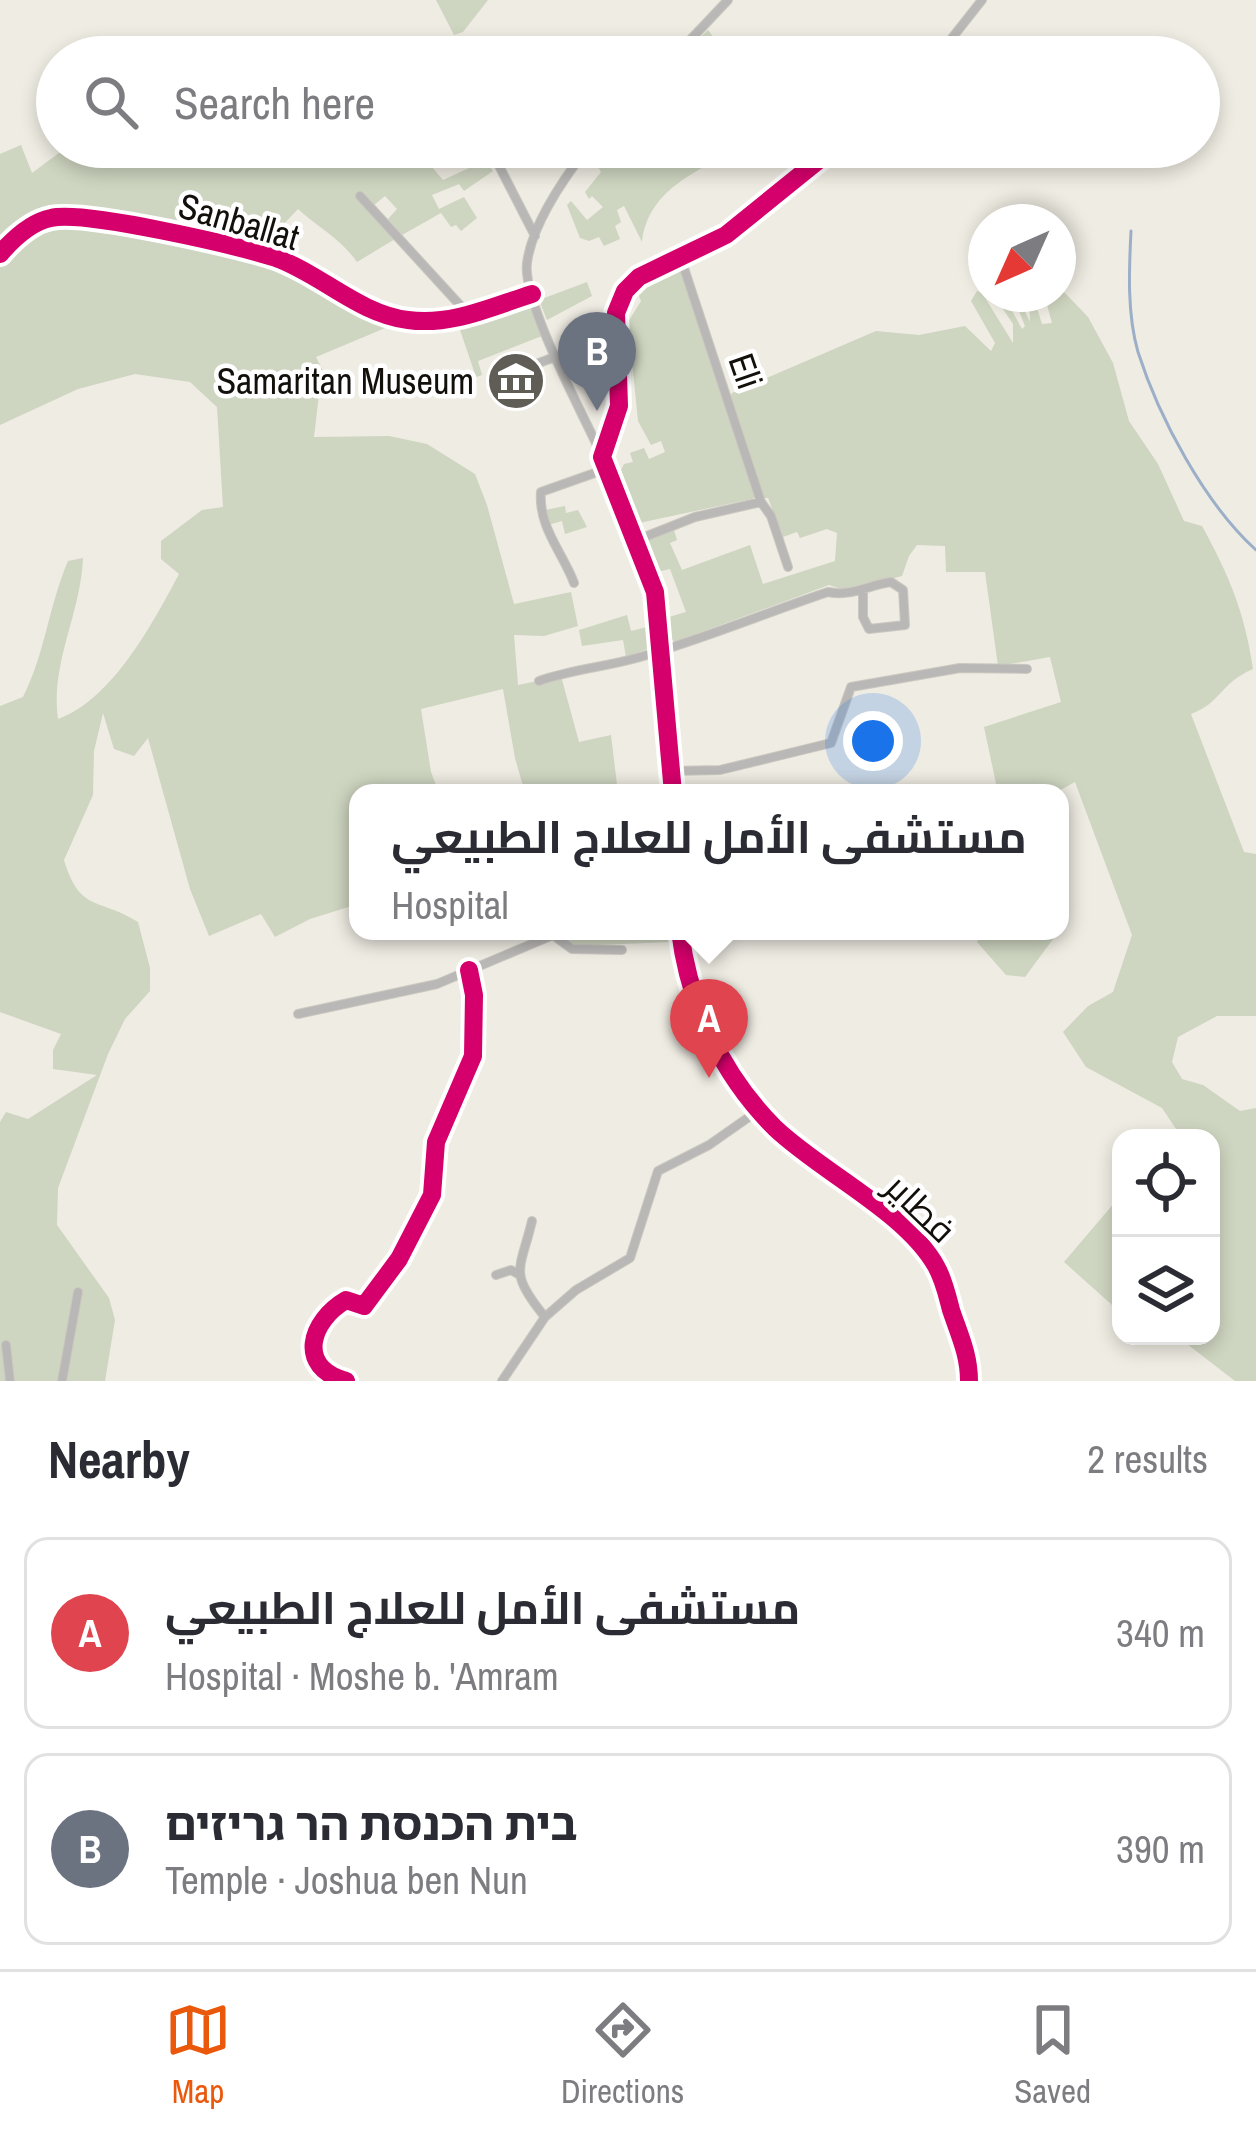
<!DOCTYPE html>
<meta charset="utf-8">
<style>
:root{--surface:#fff;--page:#f2f2f3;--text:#2b2b33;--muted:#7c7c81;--line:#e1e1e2;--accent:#ea580c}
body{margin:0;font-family:"Archivo Narrow",Cairo,"Noto Sans Hebrew",sans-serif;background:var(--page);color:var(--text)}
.controls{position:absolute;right:36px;bottom:36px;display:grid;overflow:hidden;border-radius:24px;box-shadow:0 6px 18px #0003}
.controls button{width:108px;height:108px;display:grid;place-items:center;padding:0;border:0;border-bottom:3px solid var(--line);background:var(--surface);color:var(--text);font:60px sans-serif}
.compass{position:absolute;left:968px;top:204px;width:108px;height:108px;border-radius:50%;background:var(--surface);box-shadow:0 6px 18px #0003;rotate:225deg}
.you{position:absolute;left:873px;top:741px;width:42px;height:42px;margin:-30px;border:9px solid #fff;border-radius:50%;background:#1a73e8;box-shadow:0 0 0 18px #1a73e833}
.badge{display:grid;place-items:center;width:78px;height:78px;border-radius:50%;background:var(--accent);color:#fff;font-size:39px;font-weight:700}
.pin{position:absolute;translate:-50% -99px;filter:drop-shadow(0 3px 6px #0008)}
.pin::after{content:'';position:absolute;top:63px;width:42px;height:36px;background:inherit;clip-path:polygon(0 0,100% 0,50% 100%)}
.popup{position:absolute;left:349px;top:784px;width:720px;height:156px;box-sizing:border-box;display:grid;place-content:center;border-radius:24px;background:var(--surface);filter:drop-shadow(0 3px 9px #0005);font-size:39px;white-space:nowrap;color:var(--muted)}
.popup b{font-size:45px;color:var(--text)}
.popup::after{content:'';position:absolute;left:50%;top:100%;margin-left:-24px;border:24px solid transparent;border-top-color:var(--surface)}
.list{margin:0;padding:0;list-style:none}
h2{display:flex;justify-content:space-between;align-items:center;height:156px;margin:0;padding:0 48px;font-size:51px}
h2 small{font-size:39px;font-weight:400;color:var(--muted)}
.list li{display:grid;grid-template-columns:78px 1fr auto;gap:36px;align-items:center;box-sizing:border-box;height:192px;margin:0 24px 24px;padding:0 24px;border:3px solid var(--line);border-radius:24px}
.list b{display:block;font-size:45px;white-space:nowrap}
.list p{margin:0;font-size:39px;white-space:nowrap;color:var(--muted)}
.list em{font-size:39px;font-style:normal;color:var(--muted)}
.icon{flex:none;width:66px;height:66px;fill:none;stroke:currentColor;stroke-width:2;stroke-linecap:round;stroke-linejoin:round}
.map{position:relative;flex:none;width:1256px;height:1381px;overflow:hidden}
.search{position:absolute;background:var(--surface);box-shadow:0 6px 18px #0003;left:36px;right:36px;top:36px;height:132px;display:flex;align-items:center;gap:30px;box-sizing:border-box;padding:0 42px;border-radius:66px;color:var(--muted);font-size:45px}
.sheet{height:588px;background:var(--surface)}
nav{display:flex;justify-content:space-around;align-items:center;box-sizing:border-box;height:168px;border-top:3px solid var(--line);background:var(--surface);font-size:33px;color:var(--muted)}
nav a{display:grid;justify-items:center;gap:6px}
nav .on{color:var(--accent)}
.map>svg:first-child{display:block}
.green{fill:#ced5c0}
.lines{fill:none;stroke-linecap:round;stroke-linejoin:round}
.stream{stroke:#9cafc8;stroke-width:3}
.minor-casing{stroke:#cbc8c1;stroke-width:10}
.minor{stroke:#bab8b6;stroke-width:8}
.cycleway-casing{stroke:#fff;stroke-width:26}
.cycleway{stroke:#d6006c;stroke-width:18}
.labels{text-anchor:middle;stroke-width:9;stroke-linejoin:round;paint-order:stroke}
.street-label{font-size:36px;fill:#13100b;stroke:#fff}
.poi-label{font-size:36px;fill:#13100b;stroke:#fff;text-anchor:end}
</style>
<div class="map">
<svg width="1256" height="1381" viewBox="0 0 1256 1381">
<rect width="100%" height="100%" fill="#efece3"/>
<!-- green -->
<path class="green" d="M436,0h52l-25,32 -9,3z
M708,30l20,27h-48z
M21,145l11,28 35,-26h299l9,9 20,-9h34l-9,6 23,27 37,-17 9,2 4,6 -29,20 -5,-7 -27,11 7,14 25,-12 13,21 -16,13 -5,-6 -5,2 -10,-14 -39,22 -14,-16 9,-10 -12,-13 -11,9 -13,-12 -4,5 38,41 -38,23c-16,-23 -38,-34 -59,-53l-38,40 -175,-36 -48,-3 3,17 26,-4 80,12 99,22 145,69 -74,31 6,12 -8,68 75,-1 38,8 48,30 12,31 27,99 57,-12 7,34 -34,10 -30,-1 4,50 43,-9 18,66 32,-7 7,58h-93l-10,-35 -12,-69 -82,20 10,63 8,21h-81v111l-48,15 -35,18 -14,-23 -52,22 -19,-47 -42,-151 -14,18 -20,-7 -11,-36 -9,38 -1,44 -29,65c16,53 34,37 74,62l12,46v23l-25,28 -17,35 -50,134 -1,37 52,73 6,22 -10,61h-105v-259l6,-10 22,7 69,-44 -44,-6v-19l8,-16 -61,-22v-306l23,-9c22,-43 26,-92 45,-136l15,-3c-2,55 -33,106 -25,161 54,-19 95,-96 121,-145l-18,-15v-18l41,-31 21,-3 -6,-100 -27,-25 -55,-8 -57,15 -78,36v-271z
M634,147h107c-43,24 -93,42 -99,95l-18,-36 -7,4 4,12 -6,4 5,13 -16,7 -5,-9 -10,4 -9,-3 -13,-33 4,-4 16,19 16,-13 -11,-11 -3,3 -4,-7 16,-20 -3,-5 16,-12 7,9 16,-11z
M679,264l77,234 -117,25 -18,-53 3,-6 9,-2 -3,-9 14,-5 5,11 16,-7 -4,-11 -10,4 -13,-24 -10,-99 13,-21 -3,-7 6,-11z
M587,282l5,14 -45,24 -8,-20z
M977,291l5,2 31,50v-19l-20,-30h10l19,35 3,-3 -13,-32h5l13,28 -1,-25 7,8 6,19 10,-1 -8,-29 20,-2 24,25 25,46 16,58 29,43 26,57 18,5c27,49 43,87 51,143 -34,15 -32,34 -62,45l53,138 12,2v162h-39l-39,21 -6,25 10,17 21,6 37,26 16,-3v273h-21l-48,-37 -26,-8h50v-198h-29l-20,-30 -76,-41 -23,-35 25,-26 25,-14 19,-57 -57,-153 -20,11h-57l-14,-66 77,-25 -11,-45 -52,9 -13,-94h-39l-1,-26 -28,-1 -8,11 -7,20 -55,15 -18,-6 -154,57 -10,-7 -3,-16 24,-7 -16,-43 -18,4 -10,-32 32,-11 3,10 -7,3 12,27 68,-25 13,39 72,-23 2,-28 -10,-4 -27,9 -3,-6 -14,5 -15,-39h-4l-34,-100 2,-5 144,-62 43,4 46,-9 26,25 4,-8 -24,-42z
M528,299l14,37 -64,25 4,14 -6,2 -19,-56z
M565,506l1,7 12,-3 9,17 -22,7 -3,-13 -14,4 -3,-15z
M627,615l4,16 20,-5 -1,22 -24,9 -3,-17 -41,6 -3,-16z
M1060,816c6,28 17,91 0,114z
M549,931h122l1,11 -100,4z
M982,931h77l-34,46 -19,-2 -29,-33z
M1121,1195v118l-57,-51z"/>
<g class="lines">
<!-- stream -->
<path class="stream" d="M1131,231c-2,39 -4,83 7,121 21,66 67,152 118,198"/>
<!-- minor casing -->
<g class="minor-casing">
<path id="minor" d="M674,57l54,-57
M937,57l45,-57
M454,147l18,11 35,-11
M588,147c-24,31 -56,77 -61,116 -5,39 57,153 75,193
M493,154l42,82
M360,196l109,119
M0,254c13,-15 31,-32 51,-36 34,-8 187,28 225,40 45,16 83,56 132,62 43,6 83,-13 124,-26
M680,256l81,246
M527,369l8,25
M492,381l65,-25
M637,540l58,-23 66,-15 10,14 17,51
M574,583c-11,-30 -36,-56 -33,-91l65,-23
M539,681c34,-12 67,-14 101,-24 64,-18 125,-44 188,-65 23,5 41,-7 63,-10l12,8 2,35 -36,4 -6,-12v-28
M672,771l48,-1 111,-27 20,-56 109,-19 67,1
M673,793l-18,-201 -53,-135 17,-51 -3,-93 9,-22 14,-14 87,-42 109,-88
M680,931c9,74 42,144 95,197 46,44 131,84 161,138 8,14 11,29 15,44 8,24 18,44 18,71
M298,1014l139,-30 116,-49 19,14 50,1
M532,1221c-12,50 -24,51 13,96
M496,1275l15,-5 7,4
M6,1345l4,36
M62,1381l16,-89
M346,1381c-50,-14 -36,-60 0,-81l18,6 35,-47 33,-64 4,-53 37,-86 1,-61 -5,-25
M502,1381l43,-64 31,-27 54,-32 28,-87 51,-26 50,-35"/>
</g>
<!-- minor -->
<use href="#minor" class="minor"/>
<!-- cycleway casing -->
<g class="cycleway-casing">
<path id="cycleway" d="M0,254c13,-15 31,-32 51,-36 34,-8 187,28 225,40 45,16 83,56 132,62 43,6 83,-13 124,-26
M673,793l-18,-201 -53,-135 17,-51 -3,-93 9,-22 14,-14 87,-42 109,-88
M680,931c9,74 42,144 95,197 46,44 131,84 161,138 8,14 11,29 15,44 8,24 18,44 18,71
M346,1381c-50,-14 -36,-60 0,-81l18,6 35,-47 33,-64 4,-53 37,-86 1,-61 -5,-25"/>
</g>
<!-- cycleway -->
<use href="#cycleway" class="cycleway"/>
</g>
<!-- icons -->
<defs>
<g id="museum-disc" transform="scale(3)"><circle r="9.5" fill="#605d57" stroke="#fff"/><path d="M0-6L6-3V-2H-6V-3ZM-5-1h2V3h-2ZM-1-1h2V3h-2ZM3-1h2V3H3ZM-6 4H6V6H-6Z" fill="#fff"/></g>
</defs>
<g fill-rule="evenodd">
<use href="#museum-disc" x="516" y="381"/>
</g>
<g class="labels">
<!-- street labels -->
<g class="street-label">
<text transform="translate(239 221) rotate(16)" y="13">Sanballat</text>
<text transform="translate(746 371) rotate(71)" y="13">Eli</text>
<text transform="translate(921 1208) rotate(44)" y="13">فطاير</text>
</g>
<!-- poi labels -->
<g class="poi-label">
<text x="474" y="394">Samaritan Museum</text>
</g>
</g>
</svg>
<div class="controls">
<button><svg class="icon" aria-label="locate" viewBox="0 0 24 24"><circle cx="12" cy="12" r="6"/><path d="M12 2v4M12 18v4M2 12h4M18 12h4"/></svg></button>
<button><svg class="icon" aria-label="layers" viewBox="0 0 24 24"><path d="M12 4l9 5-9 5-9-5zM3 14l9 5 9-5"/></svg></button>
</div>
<svg class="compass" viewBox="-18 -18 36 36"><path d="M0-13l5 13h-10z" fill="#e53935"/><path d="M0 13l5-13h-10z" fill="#7c7c81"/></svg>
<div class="you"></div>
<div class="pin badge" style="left:709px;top:1078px;background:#e0444e">A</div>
<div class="popup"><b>مستشفى الأمل للعلاج الطبيعي</b>Hospital</div>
<div class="pin badge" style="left:597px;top:411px;background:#6b7280">B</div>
<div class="search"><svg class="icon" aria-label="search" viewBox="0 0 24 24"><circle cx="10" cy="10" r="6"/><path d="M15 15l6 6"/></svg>Search here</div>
</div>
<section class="sheet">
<h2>Nearby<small>2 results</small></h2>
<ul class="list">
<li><span class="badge" style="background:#e0444e">A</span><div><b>مستشفى الأمل للعلاج الطبيعي</b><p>Hospital · Moshe b. 'Amram</p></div><em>340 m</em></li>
<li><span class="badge" style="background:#6b7280">B</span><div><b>בית הכנסת הר גריזים</b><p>Temple · Joshua ben Nun</p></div><em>390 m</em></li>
</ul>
</section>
<nav>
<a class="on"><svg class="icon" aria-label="map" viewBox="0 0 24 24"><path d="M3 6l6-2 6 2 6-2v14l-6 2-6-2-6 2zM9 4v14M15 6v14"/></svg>Map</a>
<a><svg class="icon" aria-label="directions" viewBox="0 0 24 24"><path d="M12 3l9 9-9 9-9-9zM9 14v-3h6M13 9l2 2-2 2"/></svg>Directions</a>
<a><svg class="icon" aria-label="saved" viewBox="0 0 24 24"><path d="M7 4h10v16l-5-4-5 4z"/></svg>Saved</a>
</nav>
